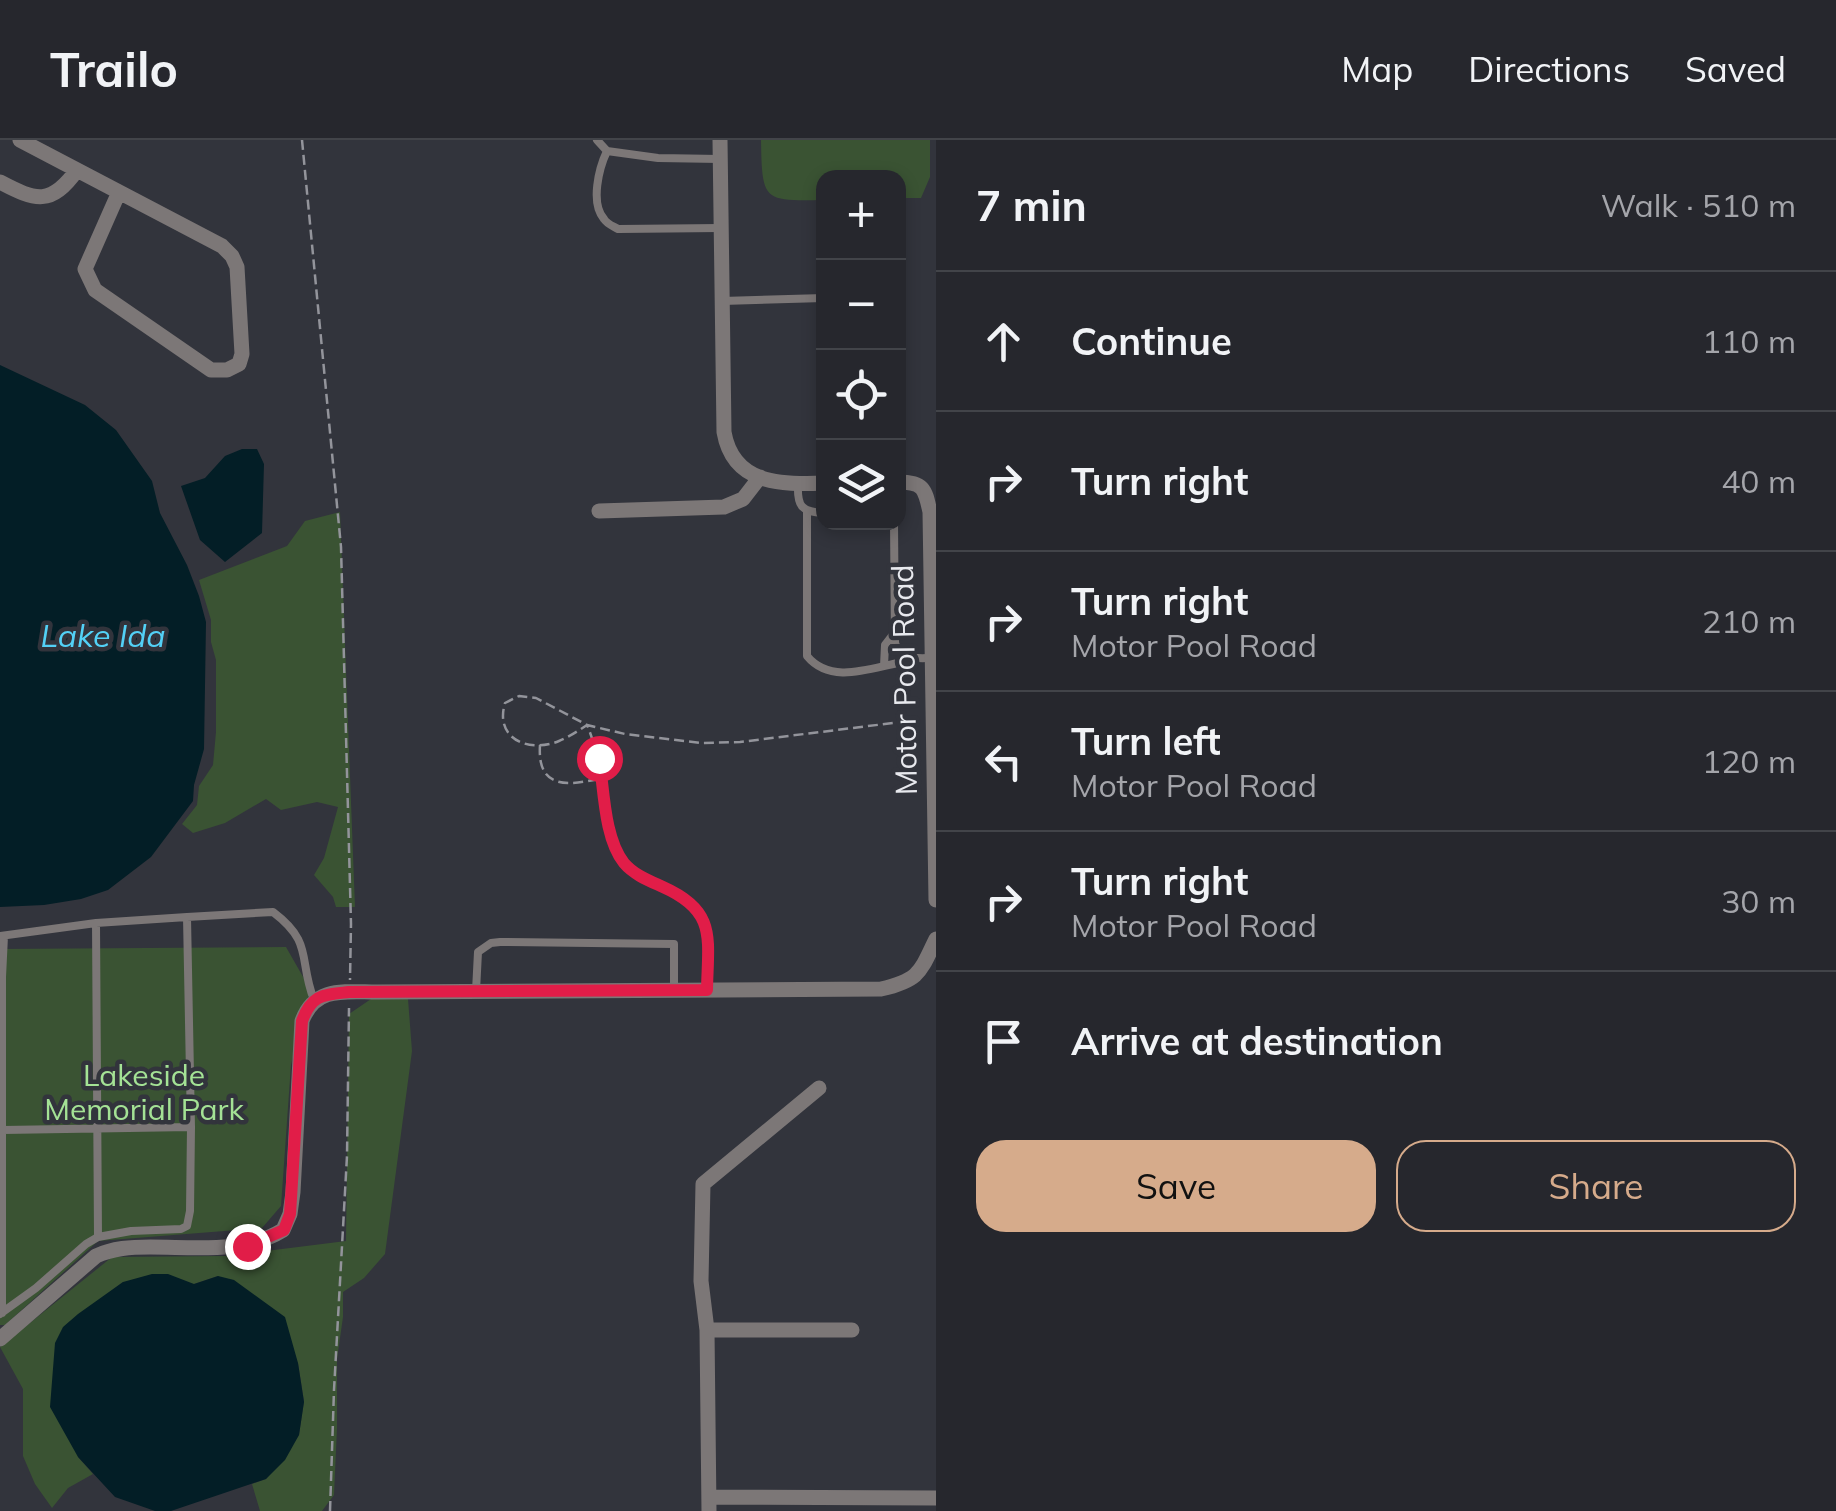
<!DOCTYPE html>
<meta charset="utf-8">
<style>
:root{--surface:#26272d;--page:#323339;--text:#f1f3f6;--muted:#a4a5aa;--line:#424449;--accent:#d6ab8b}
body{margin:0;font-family:Mulish,sans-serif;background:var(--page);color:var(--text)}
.controls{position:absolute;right:30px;top:30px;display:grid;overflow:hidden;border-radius:20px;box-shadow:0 5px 15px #0003}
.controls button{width:90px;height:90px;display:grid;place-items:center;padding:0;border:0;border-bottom:2px solid var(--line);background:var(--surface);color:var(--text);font:50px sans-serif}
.stop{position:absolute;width:30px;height:30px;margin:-22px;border:8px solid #e11d48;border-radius:50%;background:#fff}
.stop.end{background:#e11d48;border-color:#fff;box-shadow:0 2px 10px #0008}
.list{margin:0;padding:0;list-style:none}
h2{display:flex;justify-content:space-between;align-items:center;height:130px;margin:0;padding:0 40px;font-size:42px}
h2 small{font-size:32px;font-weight:400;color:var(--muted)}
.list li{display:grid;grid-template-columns:65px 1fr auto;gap:30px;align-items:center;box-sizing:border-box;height:140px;padding:0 40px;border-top:2px solid var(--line)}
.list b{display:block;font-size:38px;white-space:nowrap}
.list p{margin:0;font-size:32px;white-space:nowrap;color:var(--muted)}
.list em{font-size:32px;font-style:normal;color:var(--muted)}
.actions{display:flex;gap:20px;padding:30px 40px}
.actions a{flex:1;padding:22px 0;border:2px solid var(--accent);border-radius:30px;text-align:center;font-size:35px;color:var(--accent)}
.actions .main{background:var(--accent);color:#111}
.icon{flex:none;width:55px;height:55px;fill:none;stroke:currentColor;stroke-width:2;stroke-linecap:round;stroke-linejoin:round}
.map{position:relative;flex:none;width:936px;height:1371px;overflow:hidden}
header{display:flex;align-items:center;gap:60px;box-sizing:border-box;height:140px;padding:0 50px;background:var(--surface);border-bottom:2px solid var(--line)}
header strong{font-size:48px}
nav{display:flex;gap:55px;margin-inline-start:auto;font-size:35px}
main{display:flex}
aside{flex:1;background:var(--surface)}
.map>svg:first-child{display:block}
.green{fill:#3a5333}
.water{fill:#031e26}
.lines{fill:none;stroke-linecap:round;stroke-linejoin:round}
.path{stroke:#93949b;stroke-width:2.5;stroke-dasharray:10 5;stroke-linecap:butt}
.service{stroke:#7c7777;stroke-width:8}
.minor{stroke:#7c7777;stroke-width:15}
.route{stroke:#e11d48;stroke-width:12}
.labels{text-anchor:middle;stroke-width:9;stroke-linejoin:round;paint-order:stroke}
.street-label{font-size:30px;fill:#e8e9ee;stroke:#32343c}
.park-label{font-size:30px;fill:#a4e295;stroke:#32343c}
.water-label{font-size:32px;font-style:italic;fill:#53d1f6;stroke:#32343c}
</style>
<header>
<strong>Trailo</strong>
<nav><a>Map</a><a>Directions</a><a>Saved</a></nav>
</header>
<main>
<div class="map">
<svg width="936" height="1371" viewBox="0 0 936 1371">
<rect width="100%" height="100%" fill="#32343c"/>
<!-- green -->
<path class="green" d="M761,0h169v37l-9,21h-22l-1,-20h-74l-1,22c-60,1 -61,1 -62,-60z
M340,372l15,395h-19l-3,-10 -19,-22 10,-17 14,-51 -21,-5 -36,8 -15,-11 -41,24 -32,10 -11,-9 15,-19 2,-19 14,-21 3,-33v-72l-5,-18v-22l-12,-40 88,-34 18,-25z
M286,807l24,42 -19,76 -10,141 -19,22 -164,13 -93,84h-5v-376z
M371,859h37l4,52 -27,203 -21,24 -21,14v25l-6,42v69l-3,67 -12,16h-62l-8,-27 14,-5 33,-44 5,-34 -6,-38 -80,-87 -24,8 -71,-2 -21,16 -24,159 15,17 -25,14 -16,20 -17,-24 -12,-28v-67l-23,-42 112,-90 113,-1 121,-15 3,-227z"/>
<!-- water -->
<path class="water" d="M0,225l85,40 31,25 36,51 8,32 27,52 12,31 7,26 -2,127 -10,36 -1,16 -42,56 -43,33 -27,9 -37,6 -44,2z
M242,309h15l7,15 -2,69 -37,29 -25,-22 -19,-54 24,-8 20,-22z
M152,1134h16l26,10 24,-8 16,4 51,37 13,46 6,39 -5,33 -14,25 -19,19 -95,32h-16l-40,-14 -37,-40 -28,-50 5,-64 8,-16 15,-13 45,-32z"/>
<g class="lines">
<!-- path -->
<path class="path" d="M302,0l39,407 10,377 -1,56
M540,605c-3,45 28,41 62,33
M707,839c1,-31 5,-66 -26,-84 -9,-5 -19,-9 -28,-13 -12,-6 -24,-11 -31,-22 -23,-37 -16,-92 -35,-135 -9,6 -18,12 -28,16 -29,12 -65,-1 -54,-38l14,-7 17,2 51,27 38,9 76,9 39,-1 177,-22
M330,1371l4,-121 13,-234 2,-148"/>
<!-- service -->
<path class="service" d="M597,0l10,11 51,7 62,1
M607,11c-8,17 -17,52 -3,68 3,5 9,7 14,10l102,-1
M722,161l102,-3
M798,344c-1,22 3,28 26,29
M807,370v146c23,28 61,13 91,7l5,-7
M894,382l1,121c6,18 22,15 37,15
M884,526l1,-21 10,-13
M187,777l86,-5c41,31 25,47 41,88
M96,783l2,314
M0,796l96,-13 91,-6 4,210 -1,84 -3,15 -6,3 -50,2 -33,6 -12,7 -50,44 -36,26
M476,851l2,-39 13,-9 9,-1 174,2v46
M3,990l188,-3
M2,1173v-336l2,-41"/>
<!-- minor -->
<path class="minor" d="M20,0l202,106 10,10 5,11 5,87 -3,10 -12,6h-16l-116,-80 -10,-21 34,-77
M720,0l4,292c9,52 56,53 100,51
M0,42c36,19 51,24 77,-12
M898,342c26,0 27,7 32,30l6,388
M599,371l125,-4 19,-8 17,-22
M707,1190h145
M0,1199l96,-83c17,-8 35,-9 54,-9 45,0 94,7 133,-17l7,-16 3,-22 9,-171c13,-35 43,-29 75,-29l504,-3c39,-9 39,-17 55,-50
M709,1357l227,1
M709,1371l-2,-181 -6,-49 2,-97 116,-96"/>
</g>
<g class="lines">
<!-- route -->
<path class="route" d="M247,1106l37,-16 6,-16 12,-193c10,-27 21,-26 47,-29l358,-2c1,-52 10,-79 -44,-103 -13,-6 -29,-12 -39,-24 -20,-25 -20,-74 -25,-105"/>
</g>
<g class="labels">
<!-- street labels -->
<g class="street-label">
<text transform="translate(905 540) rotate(-91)" y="10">Motor Pool Road</text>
</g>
<!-- park labels -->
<g class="park-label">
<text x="144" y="946">Lakeside<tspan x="144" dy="34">Memorial Park</tspan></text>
</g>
<!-- water labels -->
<g class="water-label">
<text x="103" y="507">Lake Ida</text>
</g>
</g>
</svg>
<div class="controls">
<button>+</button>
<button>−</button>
<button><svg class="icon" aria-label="locate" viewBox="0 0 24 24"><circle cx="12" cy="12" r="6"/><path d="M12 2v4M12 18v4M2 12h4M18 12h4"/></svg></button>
<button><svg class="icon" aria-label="layers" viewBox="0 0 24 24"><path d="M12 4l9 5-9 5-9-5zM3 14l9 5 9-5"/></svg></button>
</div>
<div class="stop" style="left:599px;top:618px"></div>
<div class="stop end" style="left:247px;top:1106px"></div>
</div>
<aside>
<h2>7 min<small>Walk · 510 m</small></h2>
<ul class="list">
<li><svg class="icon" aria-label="ahead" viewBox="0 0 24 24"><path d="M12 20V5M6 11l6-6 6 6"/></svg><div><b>Continue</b></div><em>110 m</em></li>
<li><svg class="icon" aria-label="right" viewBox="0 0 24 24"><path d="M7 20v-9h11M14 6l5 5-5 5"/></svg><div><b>Turn right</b></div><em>40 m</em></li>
<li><svg class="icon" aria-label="right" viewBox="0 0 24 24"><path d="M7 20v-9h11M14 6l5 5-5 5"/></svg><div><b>Turn right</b><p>Motor Pool Road</p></div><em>210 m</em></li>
<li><svg class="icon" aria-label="left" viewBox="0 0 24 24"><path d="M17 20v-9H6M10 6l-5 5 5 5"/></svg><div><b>Turn left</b><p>Motor Pool Road</p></div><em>120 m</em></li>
<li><svg class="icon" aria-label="right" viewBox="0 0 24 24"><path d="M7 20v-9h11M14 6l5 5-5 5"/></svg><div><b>Turn right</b><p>Motor Pool Road</p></div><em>30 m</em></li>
<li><svg class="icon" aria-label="arrive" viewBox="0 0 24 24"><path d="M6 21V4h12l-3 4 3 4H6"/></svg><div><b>Arrive at destination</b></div></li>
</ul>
<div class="actions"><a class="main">Save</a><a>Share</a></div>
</aside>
</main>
